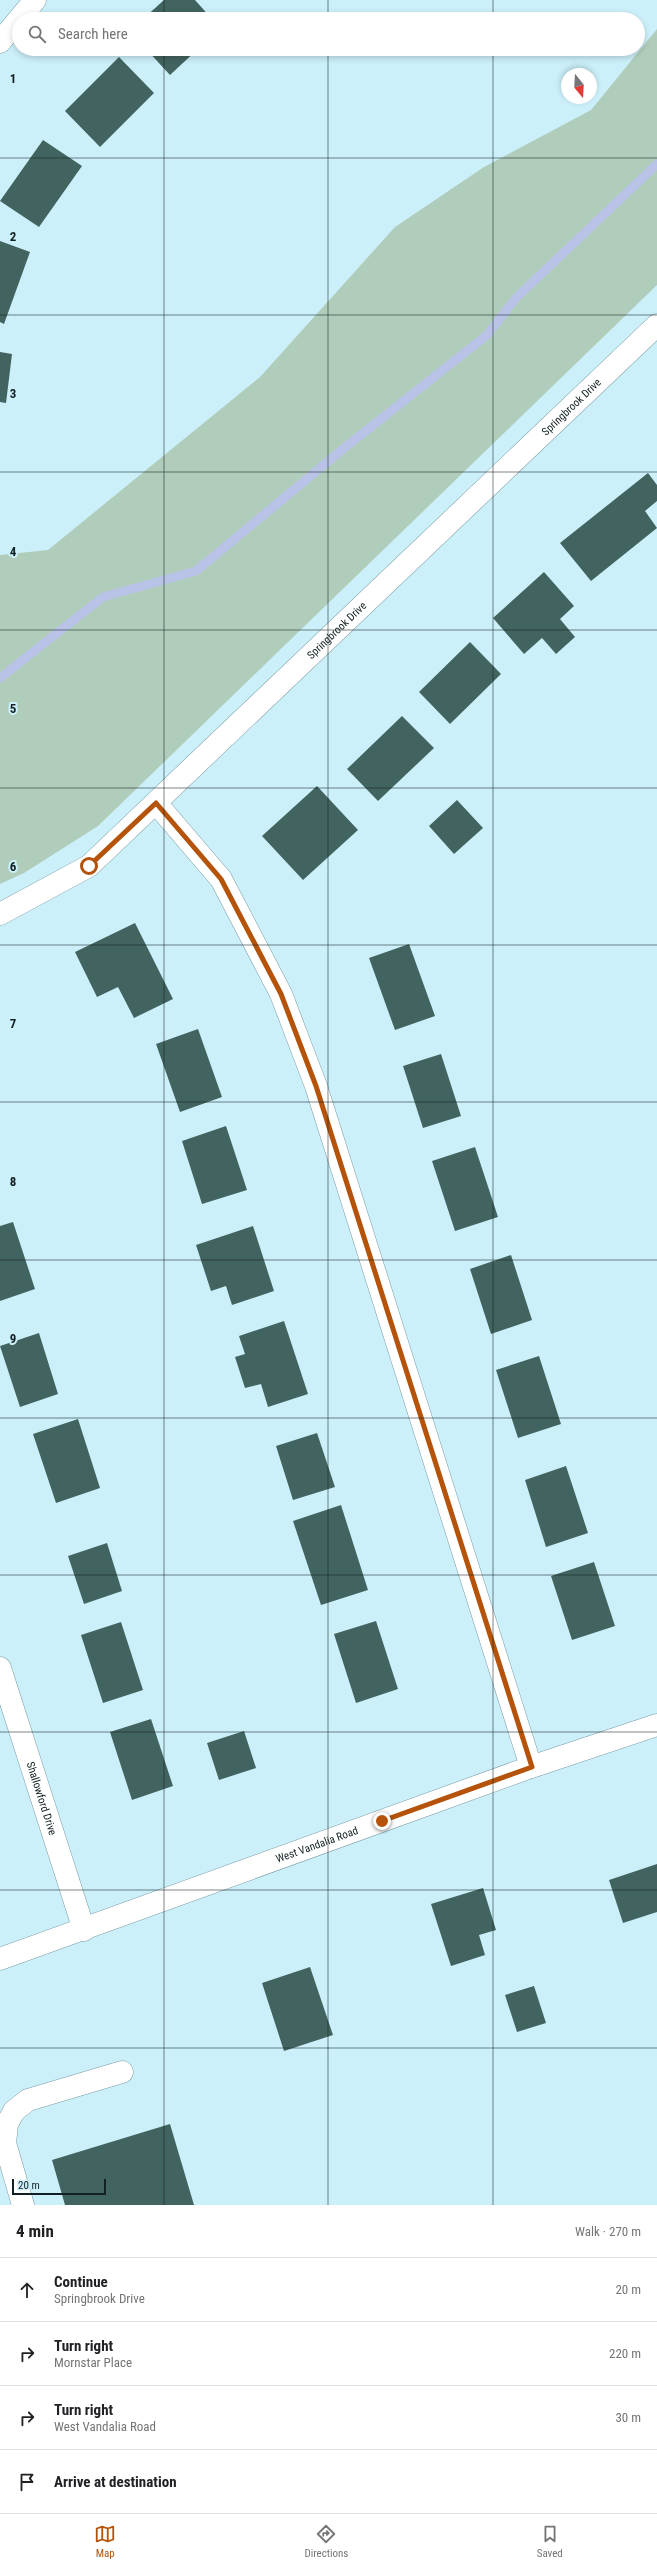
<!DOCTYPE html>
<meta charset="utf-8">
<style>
:root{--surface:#fff;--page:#f2f2f2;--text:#202124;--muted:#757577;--line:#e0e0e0;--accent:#b45309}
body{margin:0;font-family:"Roboto Condensed",sans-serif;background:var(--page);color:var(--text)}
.compass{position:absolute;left:561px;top:68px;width:36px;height:36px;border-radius:50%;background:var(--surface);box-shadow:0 2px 6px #0003;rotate:162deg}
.scale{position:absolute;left:12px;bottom:10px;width:94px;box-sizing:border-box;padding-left:4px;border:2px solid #122023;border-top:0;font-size:11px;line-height:14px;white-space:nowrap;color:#122023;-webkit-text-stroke:3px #ccf0fa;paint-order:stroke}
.stop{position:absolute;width:12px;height:12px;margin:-9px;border:3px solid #b45309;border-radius:50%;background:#fff}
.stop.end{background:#b45309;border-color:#fff;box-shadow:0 1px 4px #0008}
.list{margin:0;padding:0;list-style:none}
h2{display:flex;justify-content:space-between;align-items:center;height:52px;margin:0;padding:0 16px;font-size:17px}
h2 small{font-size:13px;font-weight:400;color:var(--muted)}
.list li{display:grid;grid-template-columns:26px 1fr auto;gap:12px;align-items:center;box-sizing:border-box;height:64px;padding:0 16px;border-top:1px solid var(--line)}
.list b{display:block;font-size:15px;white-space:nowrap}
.list p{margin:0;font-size:13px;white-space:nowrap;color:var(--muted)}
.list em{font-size:13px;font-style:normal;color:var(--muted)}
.icon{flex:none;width:22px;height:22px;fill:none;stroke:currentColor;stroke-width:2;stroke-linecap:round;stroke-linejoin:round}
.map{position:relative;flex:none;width:657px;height:2205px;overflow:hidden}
.search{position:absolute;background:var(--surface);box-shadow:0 2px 6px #0003;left:12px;right:12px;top:12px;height:44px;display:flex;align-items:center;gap:10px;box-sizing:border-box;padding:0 14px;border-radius:22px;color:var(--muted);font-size:15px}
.sheet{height:308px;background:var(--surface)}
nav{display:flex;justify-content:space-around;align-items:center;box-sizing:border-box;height:56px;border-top:1px solid var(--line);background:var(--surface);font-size:11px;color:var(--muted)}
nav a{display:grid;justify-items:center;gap:2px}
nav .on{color:var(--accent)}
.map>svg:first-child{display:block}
.green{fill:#b0ccbb}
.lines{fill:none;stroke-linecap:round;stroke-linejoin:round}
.stream{stroke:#b9c3e7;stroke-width:9}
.building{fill:#426460}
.minor-casing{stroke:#799ba4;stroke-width:23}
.major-casing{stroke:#799ba4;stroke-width:23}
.minor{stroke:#fff;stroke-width:22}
.major{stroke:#fff;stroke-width:22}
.route{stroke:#b45309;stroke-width:5}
.grid{fill:none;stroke:#122023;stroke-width:1;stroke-opacity:0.55}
.labels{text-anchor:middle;stroke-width:4;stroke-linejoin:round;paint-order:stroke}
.street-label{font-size:11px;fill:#122023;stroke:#ccf0fa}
.grid-label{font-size:13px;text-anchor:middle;font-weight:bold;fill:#122023;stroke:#ccf0fa;stroke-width:4;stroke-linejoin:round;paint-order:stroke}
</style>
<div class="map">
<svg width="657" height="2205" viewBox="0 0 657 2205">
<rect width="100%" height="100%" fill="#ccf0fa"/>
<!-- green -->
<path class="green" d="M657,29v256l-559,541 -74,47 -24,11v-329l48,-5 212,-173 135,-150 89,-60 107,-57z"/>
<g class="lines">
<!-- stream -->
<path class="stream" d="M0,678l103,-81 93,-26 147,-122 144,-114 29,-37 141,-134"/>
</g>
<!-- building -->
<path class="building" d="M164,0h31l17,19h-69z
M146,49h52l-28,26z
M119,57l35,36 -54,54 -35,-36z
M43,140l39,26 -43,61 -39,-26z
M0,241l30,11 -26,72 -4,-2z
M0,352l12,2 -6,49 -6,-1z
M648,473l9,12v16l-12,10 12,17 -66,53 -31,-38z
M544,572l30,34 -14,13 15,18 -19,17 -14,-16 -18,16 -31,-36z
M470,642l31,32 -51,50 -31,-32z
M402,716l32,32 -56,53 -31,-32z
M317,786l41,44 -55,50 -41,-44z
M457,800l26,28 -29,26 -25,-28z
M135,923l38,76 -39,19 -16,-31 -21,10 -22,-45z
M409,944l26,72 -40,14 -26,-72z
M198,1029l24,68 -42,15 -24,-68z
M441,1054l20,62 -38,12 -20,-62z
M226,1126l21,64 -45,14 -20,-63z
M475,1147l23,70 -43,14 -23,-70z
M13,1222l22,67 -35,12v-75z
M253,1226l21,65 -42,14 -6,-19 -15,5 -15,-46z
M511,1255l21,65 -41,14 -21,-65z
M284,1321l24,73 -40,13 -7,-23 -16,4 -10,-31 10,-3 -6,-18z
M39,1333l19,61 -38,13 -20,-61z
M539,1356l22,68 -43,14 -22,-68z
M78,1419l22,69 -44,15 -23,-69z
M317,1433l18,54 -42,13 -17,-54z
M566,1466l22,67 -42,14 -21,-67z
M341,1505l27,85 -47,15 -28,-84z
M107,1543l15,48 -38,13 -16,-48z
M594,1562l21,64 -43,14 -21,-64z
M376,1621l22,68 -42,14 -22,-69z
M121,1622l22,68 -40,13 -22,-68z
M151,1719l22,67 -41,14 -22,-68z
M244,1731l12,37 -37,12 -12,-37z
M657,1864v48l-34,11 -14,-43z
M483,1888l13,42 -17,5 6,20 -34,11 -20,-62z
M310,1967l23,68 -49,16 -22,-68z
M534,1986l12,37 -29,9 -12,-37z
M170,2124l24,81h-129l-13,-45z"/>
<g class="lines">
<!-- minor casing -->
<g class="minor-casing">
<g id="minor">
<path d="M0,42l35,-42"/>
<path d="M156,803l65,76 60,115 35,92 215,681"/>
<path id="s1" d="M0,914l89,-48 568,-541"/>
<path id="s2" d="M0,1668l84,262"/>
<path d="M23,2205l-18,-62 2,-19 7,-13 14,-11 94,-28"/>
</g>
</g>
<!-- major casing -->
<g class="major-casing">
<g id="major">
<path id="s3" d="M0,1959l531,-192 126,-42"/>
</g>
</g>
<!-- minor -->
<use href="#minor" class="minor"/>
<!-- major -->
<use href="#major" class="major"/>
</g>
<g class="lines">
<!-- route -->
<path class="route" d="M89,866l67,-63 65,76 60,115 35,92 216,681 -150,54"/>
</g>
<!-- grid -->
<path class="grid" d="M164,0v19M328,0v19M493,0v19M164,49v2156M328,49v2156M493,49v2156M0,158h657M0,315h657M0,472h657M0,630h657M0,788h657M0,945h657M0,1102h657M0,1260h657M0,1418h657M0,1575h657M0,1732h657M0,1890h657M0,2048h657"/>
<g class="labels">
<!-- street labels -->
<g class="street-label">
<text dy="4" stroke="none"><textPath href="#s1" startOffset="767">Springbrook Drive</textPath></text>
<text dy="4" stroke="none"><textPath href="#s1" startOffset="443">Springbrook Drive</textPath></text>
<text dy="4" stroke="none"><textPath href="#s2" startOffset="137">Shallowford Drive</textPath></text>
<text dy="4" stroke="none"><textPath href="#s3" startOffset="337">West Vandalia Road</textPath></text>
</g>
</g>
<g class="grid-label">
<text x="13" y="83">1</text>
<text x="13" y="241">2</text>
<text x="13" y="398">3</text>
<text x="13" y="556">4</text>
<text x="13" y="713">5</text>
<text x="13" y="871">6</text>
<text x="13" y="1028">7</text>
<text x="13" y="1186">8</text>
<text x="13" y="1343">9</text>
</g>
</svg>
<svg class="compass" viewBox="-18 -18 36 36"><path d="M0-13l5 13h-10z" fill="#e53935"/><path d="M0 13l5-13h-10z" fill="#757577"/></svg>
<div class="scale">20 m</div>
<div class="stop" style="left:89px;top:866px"></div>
<div class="stop end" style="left:382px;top:1821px"></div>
<div class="search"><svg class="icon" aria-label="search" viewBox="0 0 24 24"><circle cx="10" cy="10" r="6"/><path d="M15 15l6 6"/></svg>Search here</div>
</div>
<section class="sheet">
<h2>4 min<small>Walk · 270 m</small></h2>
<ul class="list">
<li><svg class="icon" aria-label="ahead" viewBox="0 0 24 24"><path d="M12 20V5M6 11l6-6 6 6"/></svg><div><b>Continue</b><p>Springbrook Drive</p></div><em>20 m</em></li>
<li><svg class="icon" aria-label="right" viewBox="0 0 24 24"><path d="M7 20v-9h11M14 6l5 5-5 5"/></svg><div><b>Turn right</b><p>Mornstar Place</p></div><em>220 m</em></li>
<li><svg class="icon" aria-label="right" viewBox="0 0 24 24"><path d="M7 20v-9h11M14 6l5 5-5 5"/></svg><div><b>Turn right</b><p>West Vandalia Road</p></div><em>30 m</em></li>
<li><svg class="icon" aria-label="arrive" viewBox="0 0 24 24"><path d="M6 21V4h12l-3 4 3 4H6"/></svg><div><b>Arrive at destination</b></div></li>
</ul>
</section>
<nav>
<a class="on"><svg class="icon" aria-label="map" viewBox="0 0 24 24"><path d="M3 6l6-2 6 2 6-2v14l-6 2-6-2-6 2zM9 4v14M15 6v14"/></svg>Map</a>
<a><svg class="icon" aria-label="directions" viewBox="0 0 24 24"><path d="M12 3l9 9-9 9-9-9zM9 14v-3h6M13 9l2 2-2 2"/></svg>Directions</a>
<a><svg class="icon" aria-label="saved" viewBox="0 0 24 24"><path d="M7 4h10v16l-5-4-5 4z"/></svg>Saved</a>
</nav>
